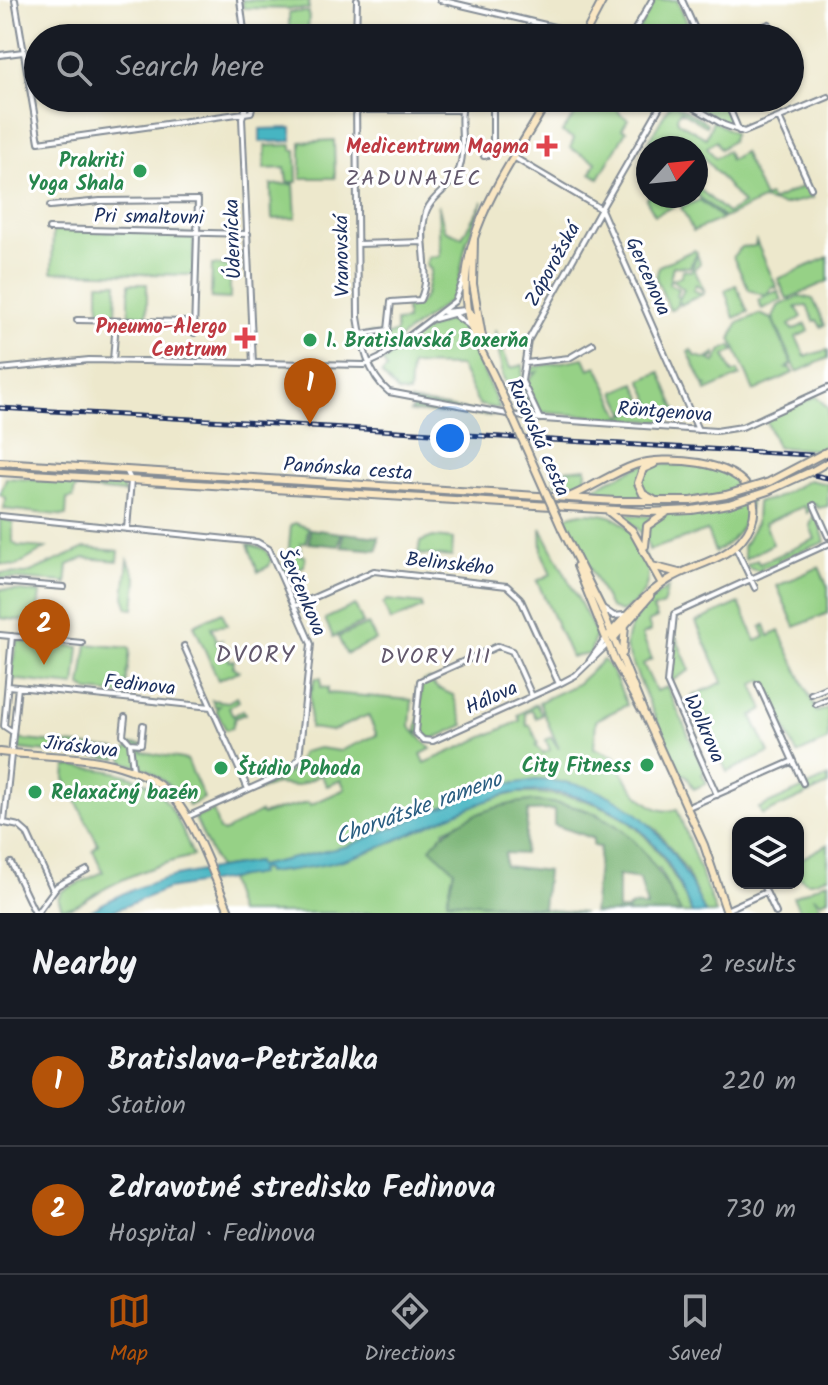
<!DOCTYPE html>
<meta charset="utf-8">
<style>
:root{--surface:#171b24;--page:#20242c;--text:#f1f3f6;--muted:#9ea1a6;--line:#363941;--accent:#b45309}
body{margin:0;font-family:Kalam,sans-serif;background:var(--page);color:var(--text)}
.controls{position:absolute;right:24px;bottom:24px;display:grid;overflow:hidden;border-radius:16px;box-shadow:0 2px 6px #0004}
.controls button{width:72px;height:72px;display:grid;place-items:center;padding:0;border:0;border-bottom:2px solid var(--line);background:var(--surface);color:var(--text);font:40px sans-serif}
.compass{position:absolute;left:636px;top:136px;width:72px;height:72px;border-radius:50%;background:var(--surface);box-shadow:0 2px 6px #0004;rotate:63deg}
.you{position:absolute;left:450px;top:438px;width:28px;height:28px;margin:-20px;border:6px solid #fff;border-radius:50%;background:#1a73e8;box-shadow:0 0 0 12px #1a73e833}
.badge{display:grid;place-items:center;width:52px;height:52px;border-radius:50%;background:var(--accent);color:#fff;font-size:26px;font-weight:700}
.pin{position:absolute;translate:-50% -66px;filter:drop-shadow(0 2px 4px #0008)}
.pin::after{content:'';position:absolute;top:42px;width:28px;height:24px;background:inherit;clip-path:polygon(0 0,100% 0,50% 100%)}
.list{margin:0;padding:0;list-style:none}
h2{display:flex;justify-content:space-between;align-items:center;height:104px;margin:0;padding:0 32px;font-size:34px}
h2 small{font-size:26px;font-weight:400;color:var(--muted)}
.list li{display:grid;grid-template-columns:52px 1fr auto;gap:24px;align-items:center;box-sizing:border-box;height:128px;padding:0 32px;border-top:2px solid var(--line)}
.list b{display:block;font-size:30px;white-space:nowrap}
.list p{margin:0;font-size:26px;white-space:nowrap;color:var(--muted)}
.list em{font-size:26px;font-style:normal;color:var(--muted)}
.icon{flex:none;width:44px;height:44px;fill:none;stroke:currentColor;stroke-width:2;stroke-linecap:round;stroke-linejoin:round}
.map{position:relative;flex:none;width:828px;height:913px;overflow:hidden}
.search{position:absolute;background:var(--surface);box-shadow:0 2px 6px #0004;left:24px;right:24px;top:24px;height:88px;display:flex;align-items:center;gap:20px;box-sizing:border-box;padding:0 28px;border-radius:44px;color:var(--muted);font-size:30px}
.sheet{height:360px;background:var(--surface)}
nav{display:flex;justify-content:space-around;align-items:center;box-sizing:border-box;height:112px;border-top:2px solid var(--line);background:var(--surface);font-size:22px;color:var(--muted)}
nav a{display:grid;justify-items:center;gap:4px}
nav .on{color:var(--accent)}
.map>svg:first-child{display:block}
.green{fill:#96d186;stroke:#588072;stroke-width:2}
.forest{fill:#78b373;stroke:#4a7168;stroke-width:2;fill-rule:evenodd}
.water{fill:#47b5c2;stroke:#317290;stroke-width:2}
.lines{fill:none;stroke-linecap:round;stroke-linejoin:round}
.street-casing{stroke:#848c95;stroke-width:8}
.secondary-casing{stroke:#848c95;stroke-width:10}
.street{stroke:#fff;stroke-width:4}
.secondary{stroke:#fae7c3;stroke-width:6}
.rail-casing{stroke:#1b2f5e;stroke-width:5}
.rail{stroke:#fff;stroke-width:2;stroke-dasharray:6;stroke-linecap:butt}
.secondary-bridge-casing{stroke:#848c95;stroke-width:10;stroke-linecap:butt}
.secondary-bridge{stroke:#fae7c3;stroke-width:6}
.health-dot{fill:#e0444e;stroke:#fff;stroke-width:3}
.leisure-dot{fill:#2e9e5b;stroke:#fff;stroke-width:3}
.labels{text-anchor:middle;stroke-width:6;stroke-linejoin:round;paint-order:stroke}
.health-label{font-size:20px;font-weight:bold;fill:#be3a42;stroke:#fff;text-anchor:end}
.leisure-label{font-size:20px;font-weight:bold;fill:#27864d;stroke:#fff;text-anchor:start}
.street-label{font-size:20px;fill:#1b2f5e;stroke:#fff}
.neighbourhood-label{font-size:22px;letter-spacing:2px;fill:#63596d;stroke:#fff}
.water-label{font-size:22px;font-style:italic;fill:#2a5e81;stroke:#fff}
.quarter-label{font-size:24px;letter-spacing:2px;fill:#63596d;stroke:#fff}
</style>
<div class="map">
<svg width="828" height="913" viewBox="0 0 828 913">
<rect width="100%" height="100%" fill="#fff"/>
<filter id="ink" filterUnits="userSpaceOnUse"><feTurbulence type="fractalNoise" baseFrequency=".0125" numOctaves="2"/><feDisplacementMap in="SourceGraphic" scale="16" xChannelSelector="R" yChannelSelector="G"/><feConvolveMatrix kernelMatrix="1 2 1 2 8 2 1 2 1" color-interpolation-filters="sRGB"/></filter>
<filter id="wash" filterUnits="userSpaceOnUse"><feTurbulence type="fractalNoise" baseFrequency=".006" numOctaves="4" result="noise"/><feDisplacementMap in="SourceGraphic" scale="32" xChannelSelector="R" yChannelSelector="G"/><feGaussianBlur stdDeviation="1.8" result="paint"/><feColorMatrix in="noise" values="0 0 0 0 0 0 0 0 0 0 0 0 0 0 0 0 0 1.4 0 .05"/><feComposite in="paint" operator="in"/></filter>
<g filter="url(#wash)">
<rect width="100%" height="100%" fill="#ede8cc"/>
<!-- green -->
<path class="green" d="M242,0h67v9l-66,-1z
M655,0h22l17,38h-60z
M289,12h20l-1,22h-19z
M587,98l14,5 4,-5h8l7,16 8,5 -6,10 4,2 -27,47 -8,-5 5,-11 -26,-14 4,-9 -12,-7z
M682,98h38l12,22 -5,4z
M674,104l33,19 -1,3 -26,-15 -3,6 1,5 28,16 7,-17 21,12 -2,8 -12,8 -4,-8 -9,6 8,11 12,-7 3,9 13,-8 21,46 5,-2 3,5 30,-14 2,-8 9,19 -30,7 -21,-5 -38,18 -28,-24v-8l31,27 16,-9 -47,-56h-48l-5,11 1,-9 25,-44z
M334,140l1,38h-34v-36z
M292,145v5h4l1,32h-10l-2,-14 -21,1 2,-23z
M294,184l2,34 -24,1 -1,-34z
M648,196h38l-5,7 -26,12 -9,-16z
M700,200l22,19 -29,12 -12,-24z
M483,201l-17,42 -10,53 -79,59 -6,-4 -3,-18 21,2 7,-3v-10l10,-1v-15h-3l17,-3 6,-9 5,-24 -5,-6 3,-7 11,-1 -2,-52 7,26 17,7z
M53,229l141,5 -1,41 -141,-3z
M756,241l21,47 -5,-1 -6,8 12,-4 4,9 -20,9 -4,-9 7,-4 -16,-6 -16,-33 8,-10 14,-1z
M694,250l3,2 -7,15 -17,-1 -4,18 10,5 -2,7 3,2 4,-9 -12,-9 9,-4 2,-6 8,1 6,-17 3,9 -6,6 11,23 -9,-8 -3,6 10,4 -23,11 -2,-7 -1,8 -7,4 -14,-32 3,-12z
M828,257v24l-41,18 -9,-20z
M212,265l18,1v33l-19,-1z
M99,283h18l-1,31h-17z
M129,284h18v31l-18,-1z
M736,285l12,27 -14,6 -9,-28z
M800,296l13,3 12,26 -4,2 -4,-7 -3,1 -7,-15 -11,1 6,10 -13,8 3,5 14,-6 3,7 -13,6 9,19 23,-6v8l-31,14 -24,-54 5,-12z
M759,314l13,5 20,45 -6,4h4l3,5 -39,18 -23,-52 7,-16z
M448,320l15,6 37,83 -21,-4 -19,-39 -49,-1 -2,29 -11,-2 -17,-18 6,-5 -4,-7 35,-28z
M495,330l15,38 13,-3 -2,18 14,31 -17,-2 -15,-35z
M731,346l3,5 -9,5 7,17 6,-2 2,5 -34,15 -2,-6 4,1 -5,-3 -15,-31 3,-2 4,6 12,3 8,-6v4l-7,2 7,3 7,-12z
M584,358l5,11 8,-3 24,50 31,-12 -11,-24 19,-8 19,44 -14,6 -125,-10 -14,-30 11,-10 -9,2 1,-6z
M635,383l10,21 -20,9 -10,-21z
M816,396l12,12v36l-10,6 -41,-3 -12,-29z
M644,464c27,0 55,-1 80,8 47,16 22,63 -9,80l-8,-21 -58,19 -3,-13 -24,-23 34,3 8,-11 -18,-6 -67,-5z
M586,468l-1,19 -29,-3 -3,-13z
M6,478l116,7 3,8 -50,-5 -2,10 -6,1 -1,17 -62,-7 1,-11 -5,-4z
M809,480l19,4v22l-10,2 -2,-4 -9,9 -3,-7 -39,17 8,21 -28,15 -2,-12 13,-24 1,-21 17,-3z
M581,513c10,0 22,0 31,4 37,18 54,75 9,95l-11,-4 -45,-91z
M813,516l5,2 7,24 -47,18 1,4 -18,4 1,4 -14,-4 -1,-3 10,-5 2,4 56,-25 -5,-13z
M0,518l13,4v20l5,4 28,2 -30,18 -16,-2z
M295,523l13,5 -2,15h-5l-1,12 5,1 -1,10 -19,8 -3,-6 6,-10 3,-33z
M541,528l55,105 -6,21 -19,3 -34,-76 14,-7 -9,-21z
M433,537l20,2 -1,18 -34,-3 2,-12z
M248,544l17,5 6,10 -2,7 -11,6z
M85,548l34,3 -1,10 -34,-3 -16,7 -2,21 -1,-4 -65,-4v-5l26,1z
M128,560l9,19 -3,30 -6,-1 -4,-11z
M819,567l9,20v26l-33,14 -18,-41z
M668,588l-5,17 -10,4 4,9 -9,4 3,9 -9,4 10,24 -9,5 13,27 11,-4 38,85 -3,2 5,9 -13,6 -8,-14 -7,-1 -53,-126c0,-25 21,-48 42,-60z
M0,589l40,4 -5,42 -8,-1 -1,-5 10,1v-8l-36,-4z
M387,600l35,4v4l-31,13 -8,-17z
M739,603l17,38 9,-4 -4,-10 4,-2 4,11 10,-5 38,81 11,-4v32l-31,14 -35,-74 -9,5 11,25 -12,6 17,37 -42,19 -35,-76 31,-14 -27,-60z
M355,605l8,18 -30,14 -8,-18z
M222,612l5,13 -16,2 6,13h4l-5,3 6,6 6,-2 1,14 5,-1 -1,7 6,4 -21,9 -24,-55z
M368,624l8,16 -30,14 -8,-17z
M674,633l16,37 -20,12v-6z
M17,640l62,7 -4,39 -65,-7z
M87,644l43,4 -5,47 -37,-4 -7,-5z
M603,660c9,5 19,34 24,45l-31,15 -2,28 22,9c6,23 35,62 61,52l39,104h-11l-19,-43 -29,-40 -52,-36 -40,-12 -55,1 -44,14 -112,48 -96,21 -2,-4 -38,6 -23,-50 18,-8 6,20 5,2 36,-20 2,3c18,-8 30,-6 46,-13l2,3 35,-16 -4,-9 -14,6 -6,-11 -25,11 -20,-2 -24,8 43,-23 7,-17 17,-4 21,3 37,-16 -9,-20 -36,16 -22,-3v-51l2,14 3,-13h6v9l7,1v5l84,7 -2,27 21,22 -10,5 4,9 95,-42 -2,-6 18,-11 6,11 -6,3 -4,-8 -7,3 2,13 3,-1 8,18 -2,3 7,7 7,-3 -4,-10 5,-3 8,12 -20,-47 38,-18z
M429,679l8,9 16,7 11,30 -31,14 -16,-7 5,-50z
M237,697l2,4 -10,6 4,9 10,-6 2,4 -10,4 -3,10 -6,2 -10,-20 3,-4 -4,1 -3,-7 16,2z
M16,739l100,10 2,4 -1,6 -98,-10z
M132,744l11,1v7l44,8 17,38 -15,8 -7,-16 -6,1 -27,-21 -25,-8 -2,-8z
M70,766c81,8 95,17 123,90 -35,8 -65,19 -96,37 -11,6 -23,17 -35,15l-4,-10 4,-7 41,-19 -10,-22 5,-6 -33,-65 1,-12z
M828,777v8l-66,30 -3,-7z
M517,793c96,-2 138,35 175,120h-11l-22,-45 -25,10 -36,-5 2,-26 -7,-1v-7l-8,-3 13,-22c-61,-23 -97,-10 -154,16l10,40 -7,30 137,13h-346l-10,-34 31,-5v-4l7,-1 1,4c41,-5 80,-12 119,-28 43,-18 85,-44 131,-52z
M828,844v32c-11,5 -21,11 -30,-1l1,-15z
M828,881v17l-6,4 -7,-4 9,15h-23l-8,-16z"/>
<!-- forest -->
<path class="forest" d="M410,401l92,15 -92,-4 3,-5z
M310,529l31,4 -2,13 -30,-3z
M343,533l36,4 -1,13 -36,-3z
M530,801c85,4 115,40 151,112h-88l7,-66 -7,-1v-8l-39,-13v-15l-26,1 -4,43 -19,-1v13l42,5 -4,37 -96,-7 7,-31 -24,-22c23,-29 63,-43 100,-47zM618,875l22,4 7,28 -15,-2 -6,5h-8z"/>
<!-- water -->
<path class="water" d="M292,128v13l-32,1v-13z
M536,780c92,1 135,56 169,133h-13c-9,-20 -17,-42 -31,-60 -37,-51 -109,-75 -169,-54 -47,16 -89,41 -136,57 -29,10 -59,13 -90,17l-1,-4 -6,1v4l-92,15 -59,24h-21c56,-36 106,-41 170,-51l1,4 90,-20 143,-59z"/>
</g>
<g filter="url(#ink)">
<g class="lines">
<!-- street casing -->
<g class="street-casing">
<path id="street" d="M15,0l24,142 212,-30 3,-14
M240,0l5,38
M440,0l131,31 9,7
M682,0l17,38
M357,23l62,15
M356,38l1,-38
M630,38l22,-38
M737,38l32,-14
M0,55l23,-3
M249,98l-7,20 11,246
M356,98l2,219c4,26 9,57 31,75l140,26 187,13 26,-4 86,-39
M380,98v11
M431,98l4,11
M449,98l5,11
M665,98l-64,111 97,221
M678,98l46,27 20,7 84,-35
M725,98l14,33
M356,110h104
M779,118l32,70
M484,156l9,-2v-56
M515,158l86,51 -73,132 -6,40 18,38
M50,206l50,-5 98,-1 -4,133
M49,229l199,5
M358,244l65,-2
M444,312l22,-2
M456,316l14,10
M435,319l32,-9
M77,320l111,2
M361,334l27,-4 3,-28 29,-2c13,-27 -2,-55 5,-84 3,-18 26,-28 33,-44 10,-23 -2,-51 7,-74
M113,361l3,-40
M526,363l43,-5 24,-14
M0,369l89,-9 276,5 15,-7 75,-57 9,-23
M126,470l5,10 -4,49
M814,505l14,31
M0,516l257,26 12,7 42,95 -12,114 -12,14 -100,45
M735,546l20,42
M0,582l64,5
M295,606l79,-35 133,15 13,12 39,86
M604,609l10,7 10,-1
M0,635l82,8
M12,636l-8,90 9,6
M184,646l64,143
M590,660l16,-22
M758,684l45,99
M8,686l203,21
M811,694l17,-7
M532,696l-20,-45 -14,-5 -78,35 -5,51 8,8 10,1 126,-57 17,-9 32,-31
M816,704l12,-5
M125,717l-2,18 7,8 3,26
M130,743l11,1 2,-19
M717,795l-50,-112 7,-69 154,-70
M686,808l107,-47
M0,822l19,4 8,7 26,57
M4,822l14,-135
M11,863l24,50
M762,883l14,30
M726,910l40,-18
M37,913l20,-27 30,-16"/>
</g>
<!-- secondary casing -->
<g class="secondary-casing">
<path id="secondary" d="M583,38l20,-38
M474,239l-1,45 10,58
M467,310l6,6 5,20
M498,385c-8,-19 -22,-41 -28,-61 -22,-83 41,-157 79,-226
M0,462l616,39h75l35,-6
M654,464l-11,5 -5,14 5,11 11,6
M812,471l16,-9
M0,472l648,40 44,-2 37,-6
M569,497c23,-9 43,-24 66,-32 29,-10 103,-5 116,28 7,17 2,33 -9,46 -18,22 -51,26 -74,41 -25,16 -42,36 -62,58
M609,512l23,18 30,54
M562,529l39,78 43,106 60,132 23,68
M645,546l2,-20 19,-13
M577,566l38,95 26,48
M652,566l27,7
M613,639l37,-43
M623,653l2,-29
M0,752c63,7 147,-1 184,60 19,31 31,68 46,101"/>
</g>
<!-- street -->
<use href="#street" class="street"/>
<!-- secondary -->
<use href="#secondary" class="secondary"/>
<!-- rail casing -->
<g class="rail-casing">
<path id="rail" d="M0,408l828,48
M795,471l33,7"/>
</g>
<!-- rail -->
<use href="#rail" class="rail"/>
<!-- secondary-bridge casing -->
<g class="secondary-bridge-casing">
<path id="secondary-bridge" d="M498,385l64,144
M726,495l43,-13 59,-31
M729,504l39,-13 44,-20"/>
</g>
<!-- secondary-bridge -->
<use href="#secondary-bridge" class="secondary-bridge"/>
</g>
</g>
<!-- markers -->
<g class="health-dot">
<path d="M543 134h8v8h8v8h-8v8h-8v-8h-8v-8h8z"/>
<path d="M241 326h8v8h8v8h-8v8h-8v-8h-8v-8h8z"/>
</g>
<g class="leisure-dot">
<circle cx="140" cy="171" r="8"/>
<circle cx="310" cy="340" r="8"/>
<circle cx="647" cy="765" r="8"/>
<circle cx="221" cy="768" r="8"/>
<circle cx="35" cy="792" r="8"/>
</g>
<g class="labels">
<!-- health labels -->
<g class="health-label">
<text x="529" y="153">Medicentrum Magma</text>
<text x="227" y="333">Pneumo-Alergo<tspan x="227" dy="23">Centrum</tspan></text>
</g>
<!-- leisure labels -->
<g class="leisure-label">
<text x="124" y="167" text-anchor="end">Prakriti<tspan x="124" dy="23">Yoga Shala</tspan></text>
<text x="326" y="347">1. Bratislavská Boxerňa</text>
<text x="631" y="772" text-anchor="end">City Fitness</text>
<text x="237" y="775">Štúdio Pohoda</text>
<text x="51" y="799">Relaxačný bazén</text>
</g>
<!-- street labels -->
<g class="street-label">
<text transform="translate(149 216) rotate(1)" y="7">Pri smaltovni</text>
<text transform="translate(232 239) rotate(-92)" y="7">Údernícka</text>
<text transform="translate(341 256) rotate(-91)" y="7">Vranovská</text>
<text transform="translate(552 264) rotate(-61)" y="7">Záporožská</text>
<text transform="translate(649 276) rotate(66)" y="7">Gercenova</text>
<text transform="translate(665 411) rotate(4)" y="7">Röntgenova</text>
<text transform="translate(539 437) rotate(66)" y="7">Rusovská cesta</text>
<text transform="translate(348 468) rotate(4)" y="7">Panónska cesta</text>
<text transform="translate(450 563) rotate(6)" y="7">Belinského</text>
<text transform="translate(303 592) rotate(67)" y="7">Ševčenkova</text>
<text transform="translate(140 684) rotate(6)" y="7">Fedinova</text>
<text transform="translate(491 697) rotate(-24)" y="7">Hálova</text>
<text transform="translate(705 728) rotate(66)" y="7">Wolkrova</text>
<text transform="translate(81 746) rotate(7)" y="7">Jiráskova</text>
</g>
<!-- neighbourhood labels -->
<g class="neighbourhood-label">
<text x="414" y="185">ZADUNAJEC</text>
<text x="436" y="663">DVORY III</text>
</g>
<!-- water labels -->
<g class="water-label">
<text transform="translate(418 807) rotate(-20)" y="8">Chorvátske rameno</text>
</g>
<!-- quarter labels -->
<g class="quarter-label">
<text x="256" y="662">DVORY</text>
</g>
</g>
</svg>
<div class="controls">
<button><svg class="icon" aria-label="layers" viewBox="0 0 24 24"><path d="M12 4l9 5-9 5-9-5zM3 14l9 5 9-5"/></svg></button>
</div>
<svg class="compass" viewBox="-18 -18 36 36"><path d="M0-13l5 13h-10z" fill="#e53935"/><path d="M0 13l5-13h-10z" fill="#9ea1a6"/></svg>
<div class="you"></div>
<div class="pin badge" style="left:310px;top:424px">1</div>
<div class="pin badge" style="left:44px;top:665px">2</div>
<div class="search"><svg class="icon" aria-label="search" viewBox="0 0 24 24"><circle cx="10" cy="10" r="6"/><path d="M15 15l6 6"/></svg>Search here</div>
</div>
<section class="sheet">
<h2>Nearby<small>2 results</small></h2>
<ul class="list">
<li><span class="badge">1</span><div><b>Bratislava-Petržalka</b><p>Station</p></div><em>220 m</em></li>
<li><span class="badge">2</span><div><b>Zdravotné stredisko Fedinova</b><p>Hospital · Fedinova</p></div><em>730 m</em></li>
</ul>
</section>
<nav>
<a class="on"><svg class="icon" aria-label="map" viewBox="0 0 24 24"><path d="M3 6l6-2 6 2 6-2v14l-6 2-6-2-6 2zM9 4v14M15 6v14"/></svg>Map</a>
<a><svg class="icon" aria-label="directions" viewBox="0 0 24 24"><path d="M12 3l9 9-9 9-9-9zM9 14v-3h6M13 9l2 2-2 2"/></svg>Directions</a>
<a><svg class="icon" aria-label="saved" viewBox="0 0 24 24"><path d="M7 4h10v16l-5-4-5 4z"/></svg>Saved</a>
</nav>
